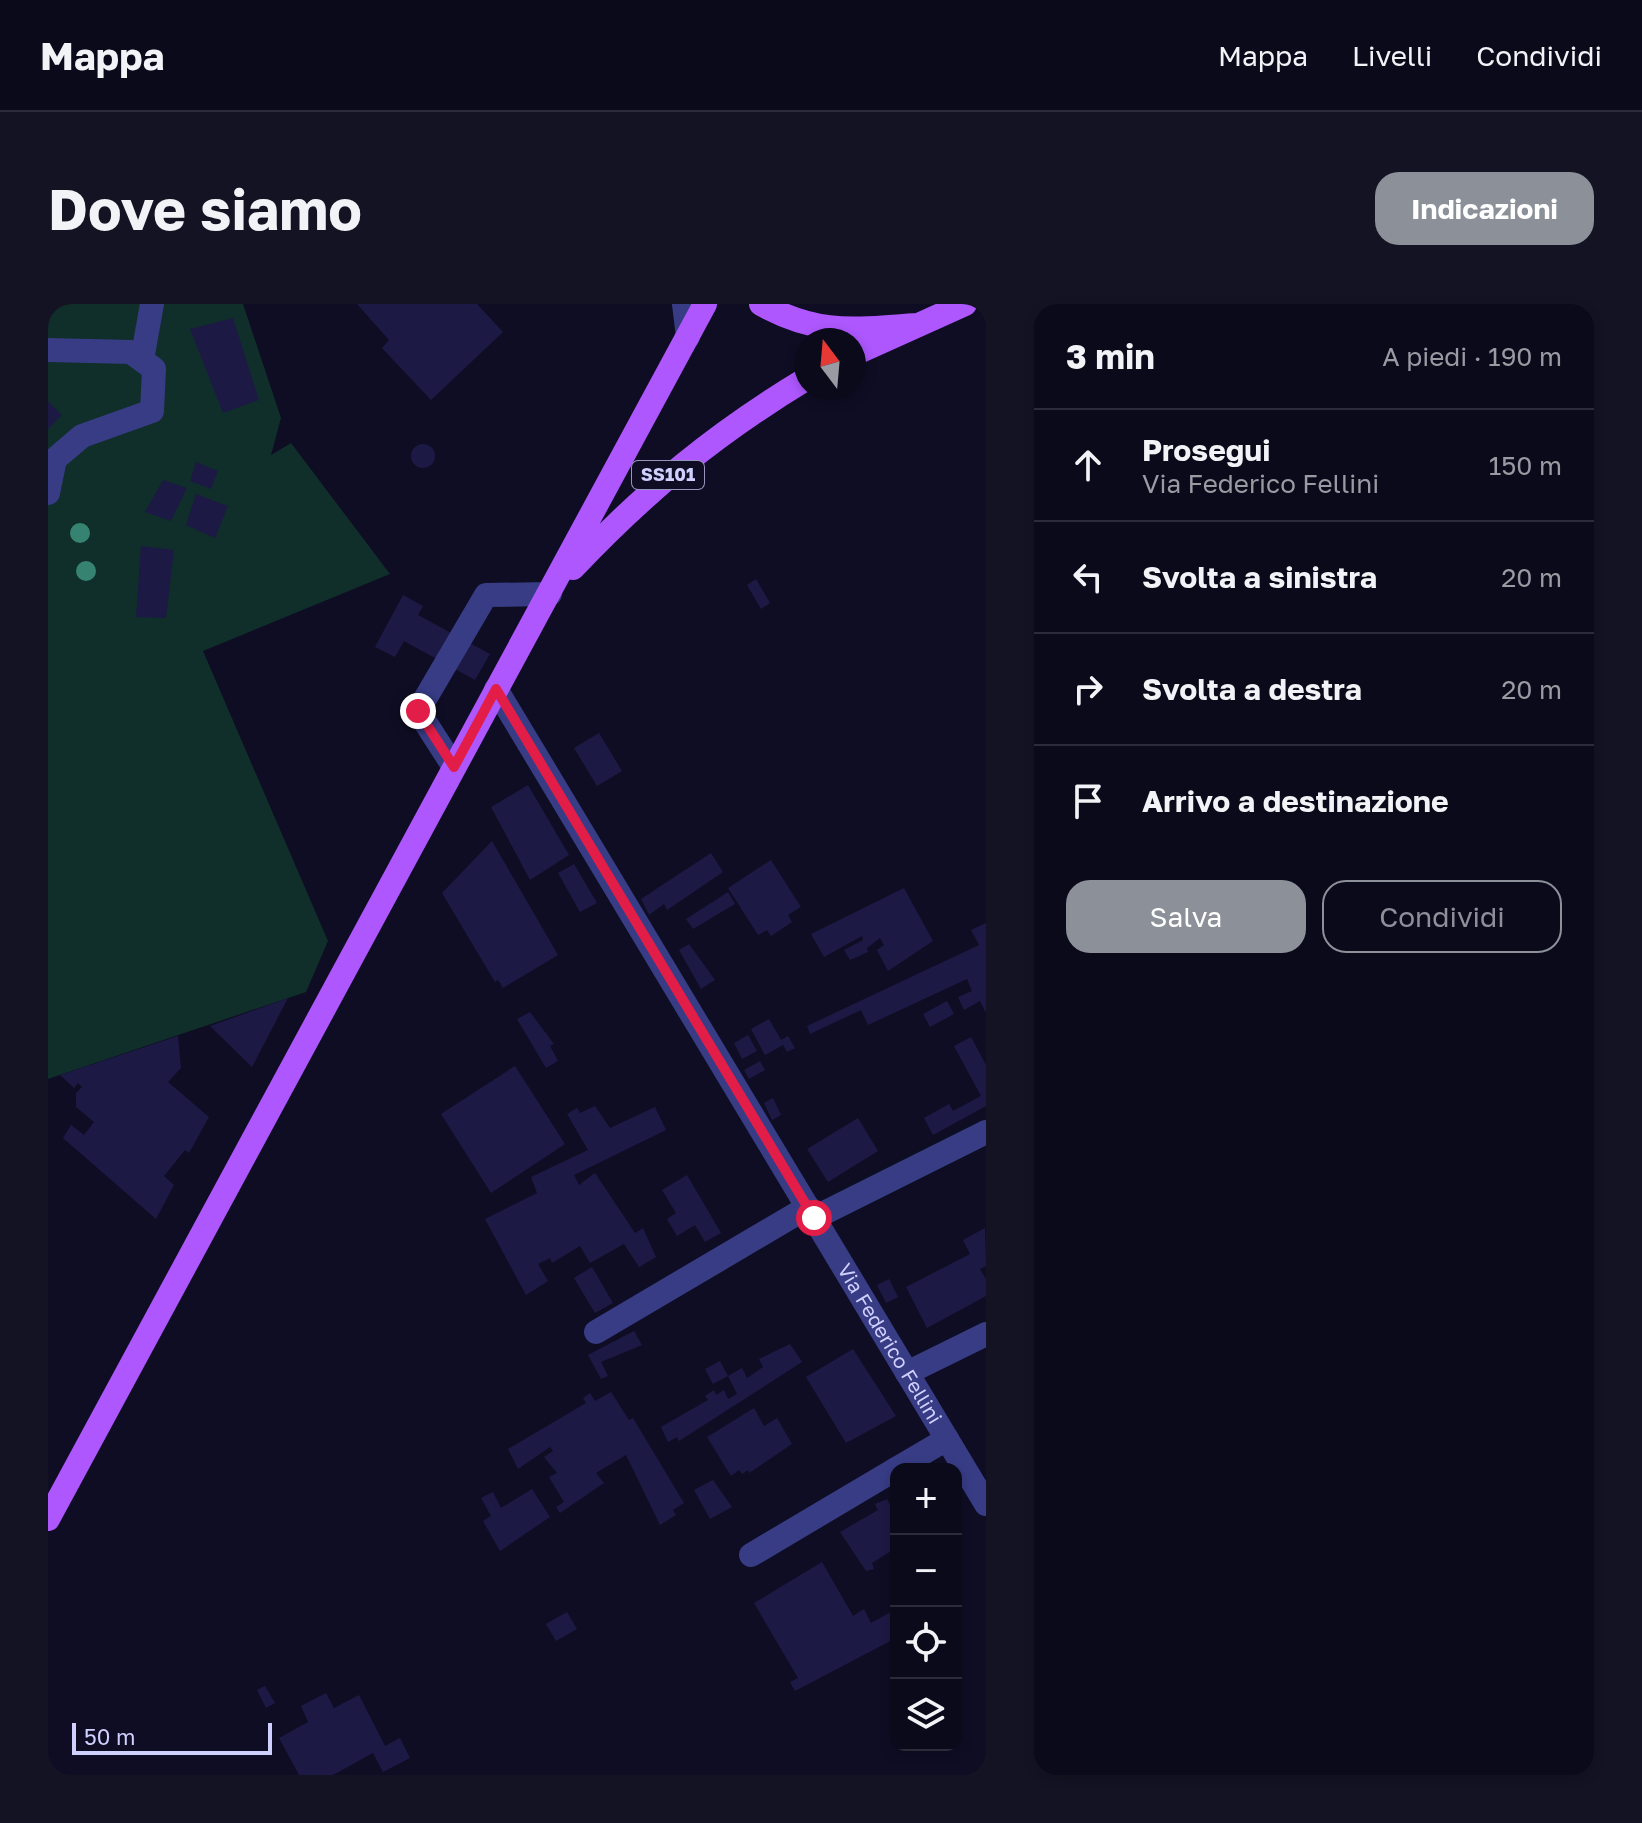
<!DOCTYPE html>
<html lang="it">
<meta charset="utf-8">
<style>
:root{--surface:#0b0a1b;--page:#141324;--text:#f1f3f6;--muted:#9a9aa3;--line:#2b2b3a;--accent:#8c9099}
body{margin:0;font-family:"Golos Text",sans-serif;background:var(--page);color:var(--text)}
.controls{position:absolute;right:24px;bottom:24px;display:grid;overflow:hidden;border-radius:16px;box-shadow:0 4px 12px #0003}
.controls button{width:72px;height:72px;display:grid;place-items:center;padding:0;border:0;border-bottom:2px solid var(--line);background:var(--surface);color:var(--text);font:40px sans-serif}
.compass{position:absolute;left:746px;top:24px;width:72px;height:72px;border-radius:50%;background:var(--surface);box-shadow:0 4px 12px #0003;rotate:344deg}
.scale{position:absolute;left:24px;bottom:20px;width:200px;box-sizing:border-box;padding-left:8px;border:4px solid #d0d0ff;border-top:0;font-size:22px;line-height:28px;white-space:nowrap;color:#d0d0ff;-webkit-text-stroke:6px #0f0d24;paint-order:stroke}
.stop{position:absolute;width:24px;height:24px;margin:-18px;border:6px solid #e11d48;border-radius:50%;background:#fff}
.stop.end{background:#e11d48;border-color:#fff;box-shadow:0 2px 8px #0008}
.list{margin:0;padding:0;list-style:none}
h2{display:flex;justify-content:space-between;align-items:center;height:104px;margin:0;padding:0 32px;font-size:34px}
h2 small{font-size:26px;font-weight:400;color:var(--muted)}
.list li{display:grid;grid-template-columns:52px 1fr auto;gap:24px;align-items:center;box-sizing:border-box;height:112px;padding:0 32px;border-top:2px solid var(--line)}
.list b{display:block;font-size:30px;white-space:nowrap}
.list p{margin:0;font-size:26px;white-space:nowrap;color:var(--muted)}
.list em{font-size:26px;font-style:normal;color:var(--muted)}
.actions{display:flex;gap:16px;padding:24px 32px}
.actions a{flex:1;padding:18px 0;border:2px solid var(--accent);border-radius:24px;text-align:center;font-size:28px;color:var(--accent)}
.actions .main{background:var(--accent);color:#fff}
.icon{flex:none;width:44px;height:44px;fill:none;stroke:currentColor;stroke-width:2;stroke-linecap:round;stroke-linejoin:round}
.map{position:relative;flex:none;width:938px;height:1471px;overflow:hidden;border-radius:24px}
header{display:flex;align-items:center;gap:48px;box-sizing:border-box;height:112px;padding:0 40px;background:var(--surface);border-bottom:2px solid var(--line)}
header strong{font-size:38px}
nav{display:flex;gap:44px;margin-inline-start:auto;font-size:28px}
.intro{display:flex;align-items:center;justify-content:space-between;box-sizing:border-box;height:192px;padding:0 48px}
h1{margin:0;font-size:56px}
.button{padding:20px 36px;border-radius:24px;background:var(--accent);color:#fff;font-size:28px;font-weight:700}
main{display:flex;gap:48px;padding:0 48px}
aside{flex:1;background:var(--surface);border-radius:24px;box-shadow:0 4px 12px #0003}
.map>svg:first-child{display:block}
.green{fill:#102e2a}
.building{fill:#1d1945}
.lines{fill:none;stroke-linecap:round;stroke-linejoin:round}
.minor{stroke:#373c85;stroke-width:24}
.major{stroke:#ae57ff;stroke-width:24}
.tree{fill:#378372}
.route{stroke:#e11d48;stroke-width:10}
.labels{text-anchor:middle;stroke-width:6;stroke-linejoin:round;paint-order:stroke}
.shield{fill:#0f0d24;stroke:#9696bd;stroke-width:2}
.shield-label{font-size:18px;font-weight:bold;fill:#d0d0ff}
.street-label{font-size:20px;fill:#d0d0ff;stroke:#0f0d24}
</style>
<header>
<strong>Mappa</strong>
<nav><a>Mappa</a><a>Livelli</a><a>Condividi</a></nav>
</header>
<div class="intro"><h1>Dove siamo</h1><a class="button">Indicazioni</a></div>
<main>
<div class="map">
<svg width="938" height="1471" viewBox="0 0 938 1471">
<rect width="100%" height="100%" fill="#0f0d24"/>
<!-- green -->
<path class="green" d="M0,0h195l38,114 -10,37 20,-12 99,131 -187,77 125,290 -22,51 -258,87z"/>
<!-- building -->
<path class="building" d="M309,0h120l26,28 -72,68 -49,-52 7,-8z
M185,14l26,82 -36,13 -33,-84z
M0,97l14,14 -14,14z
M363 152a12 12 0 1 1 24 0a12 12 0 1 1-24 0Z
M148,158l22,9 -7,18 -21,-8z
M115,176l24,8 -16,33 -26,-9z
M148,190l32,12 -13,32 -29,-13z
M93,242l33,4 -8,68 -30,-1z
M708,275l14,24 -9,6 -14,-24z
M355,291l20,11 -5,9 72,39 -15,26 -71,-39 -9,16 -20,-10z
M551,429l23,38 -25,15 -23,-38z
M480,481l41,70 -39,25 -39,-73z
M444,537l66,114 -55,33 -5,-8 -3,2 -53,-89z
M663,549l12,19 -56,38 -3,-6 -15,11 -8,-16z
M723,556l30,47 -13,8 4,7 -21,14 -4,-6 -9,5 -30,-47z
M526,560l23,39 -17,9 -22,-39z
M856,584l29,53 -45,30 -11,-21 7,-5 -4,-7 -13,10 1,4 -18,8 -6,-10 19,-10 -1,-4 -38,21 -13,-23z
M680,588l7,12 -42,25 -7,-10z
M938,619v90l-6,-12 -16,9 -6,-13 14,-6 -5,-12 -99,46 -7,-15 -51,24 -3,-8 172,-81 -8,-15z
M641,640l26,36 -14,9 -22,-39z
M240,694l-36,69 -42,-41z
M899,697l7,13 -24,13 -7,-13z
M482,708l24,32 -4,2 8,15 -12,7 -29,-49z
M721,715l12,21 7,-4 7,12 -8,4 -4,-7 -18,10 -14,-26z
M700,731l9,16 -15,8 -8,-16z
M130,732l3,32 -13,14 41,35 -20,36 -4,-3 -21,26 10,9 -18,34 -93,-81 8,-13 13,10 10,-13 -18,-15v-14l6,-6 -4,-4 -4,5 -14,-13z
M923,733l15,28v41l-53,29 -9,-17 25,-14 4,7 28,-15 -27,-50z
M712,757l5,9 -16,9 -5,-9z
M467,762l50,78 -74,49 -50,-79z
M725,794l8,17 -9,5 -8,-17z
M547,802l15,22 45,-21 11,23 -92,45 5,10 16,-12 40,60 8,-5 13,29 -17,10 -15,-23 -34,19 -10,-17 -28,17 -2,-5 -12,6 10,17 -22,14 -41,-76 52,-26 -6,-16 57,-27 -21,-36 10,-6 3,5z
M810,814l20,33 -50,31 -21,-33z
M639,871l34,58 -16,9 -10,-17 -18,11 -10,-17 9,-6 -14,-23z
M937,924l1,38 -6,3 6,10v17l-59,32 -21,-41 64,-33 -7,-14z
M544,963l21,36 -18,10 -21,-35z
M841,975l9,18 -12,6 -9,-18z
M586,1027l8,14 -41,17 7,14 -7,3 -13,-24z
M742,1040l12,18 -123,79 -2,-4 -9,5 -7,-15 47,-27 -3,-4 9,-6 2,5 8,-5 4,9 9,-5 -9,-18 14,-8 5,10 16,-11 -4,-8z
M805,1045l43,67 -50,27 -40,-66z
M672,1057l8,15 -15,8 -8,-15z
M563,1088l18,28 4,-2 51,85 -11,7 3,5 -16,10 -34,-70 -30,18 8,10 -44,30 -4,-6 8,-5 -15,-25 8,-4 -13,-16 9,-6 -3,-4 -32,22 -10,-20 78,-46 -3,-5 7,-5 5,8z
M706,1104l10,18 13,-8 15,26 -43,29 -1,-3 -6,4 -3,-4 -8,6 -24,-39z
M665,1176l19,27 -22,12 -16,-29z
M484,1185l18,28 -50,34 -17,-30 8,-5 -10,-18 12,-6 8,16z
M839,1195l6,12 3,-2v39l-24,15 2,6 -8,2 -26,-39 38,-22 -3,-6z
M774,1258l31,54 11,-7 7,14 25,-14v29l-101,53 -5,-9 8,-4 -44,-75z
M519,1308l10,17 -21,12 -10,-17z
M217,1382l10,17 -9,5 -9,-18z
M278,1389l8,15 25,-13 26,51 15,-8 10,20 -27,14 -10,-19 -40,22h-34l-20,-37 29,-16 -7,-16z"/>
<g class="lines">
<!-- minor -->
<g class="minor">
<path d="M636,0l4,33"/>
<path d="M0,46l83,2 23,17 -2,42 -70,25 -27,23 -7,34"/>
<path d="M94,56l10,-56"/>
<path id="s1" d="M448,385l490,815"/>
<path d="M406,463l-36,-56 68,-116 64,-1"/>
<path d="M766,914l172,-86"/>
<path d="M548,1028l212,-125"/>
<path d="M859,1069l79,-39"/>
<path d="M848,1165l51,-30"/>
<path d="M703,1251l145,-86"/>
</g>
<!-- major -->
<path class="major" d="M713,0c58,32 93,25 156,21
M806,50l111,-50
M525,264c73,-77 142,-134 233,-189
M0,1215l657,-1215"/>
</g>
<!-- trees -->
<g class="tree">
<circle cx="32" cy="229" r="10"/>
<circle cx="38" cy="267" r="10"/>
</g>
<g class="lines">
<!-- route -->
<path class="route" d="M370,407l36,56 42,-78 318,529"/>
</g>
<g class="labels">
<!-- shield labels -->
<rect class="shield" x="584" y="157" width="72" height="28" rx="6"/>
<g class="shield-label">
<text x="620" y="177">SS101</text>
</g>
<!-- street labels -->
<g class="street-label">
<text dy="7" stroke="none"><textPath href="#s1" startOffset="764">Via Federico Fellini</textPath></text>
</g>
</g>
</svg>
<div class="controls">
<button>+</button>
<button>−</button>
<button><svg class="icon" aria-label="locate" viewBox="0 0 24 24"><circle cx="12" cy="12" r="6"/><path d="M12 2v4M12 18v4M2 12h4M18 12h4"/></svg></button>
<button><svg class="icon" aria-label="layers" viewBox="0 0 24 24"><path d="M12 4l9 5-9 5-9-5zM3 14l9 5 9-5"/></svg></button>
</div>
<svg class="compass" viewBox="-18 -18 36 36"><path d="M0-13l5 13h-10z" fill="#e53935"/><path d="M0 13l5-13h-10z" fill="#9a9aa3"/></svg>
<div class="scale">50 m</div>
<div class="stop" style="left:766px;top:914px"></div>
<div class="stop end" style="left:370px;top:407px"></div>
</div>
<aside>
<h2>3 min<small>A piedi · 190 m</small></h2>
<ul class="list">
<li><svg class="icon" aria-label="ahead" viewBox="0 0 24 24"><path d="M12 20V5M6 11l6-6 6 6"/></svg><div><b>Prosegui</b><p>Via Federico Fellini</p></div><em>150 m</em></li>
<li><svg class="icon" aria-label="left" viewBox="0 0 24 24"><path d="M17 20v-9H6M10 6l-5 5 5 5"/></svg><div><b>Svolta a sinistra</b></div><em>20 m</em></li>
<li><svg class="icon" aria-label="right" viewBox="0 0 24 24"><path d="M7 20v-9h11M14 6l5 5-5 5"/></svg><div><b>Svolta a destra</b></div><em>20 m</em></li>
<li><svg class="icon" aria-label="arrive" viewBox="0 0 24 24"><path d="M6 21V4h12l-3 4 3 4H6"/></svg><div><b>Arrivo a destinazione</b></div></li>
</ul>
<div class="actions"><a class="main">Salva</a><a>Condividi</a></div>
</aside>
</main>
